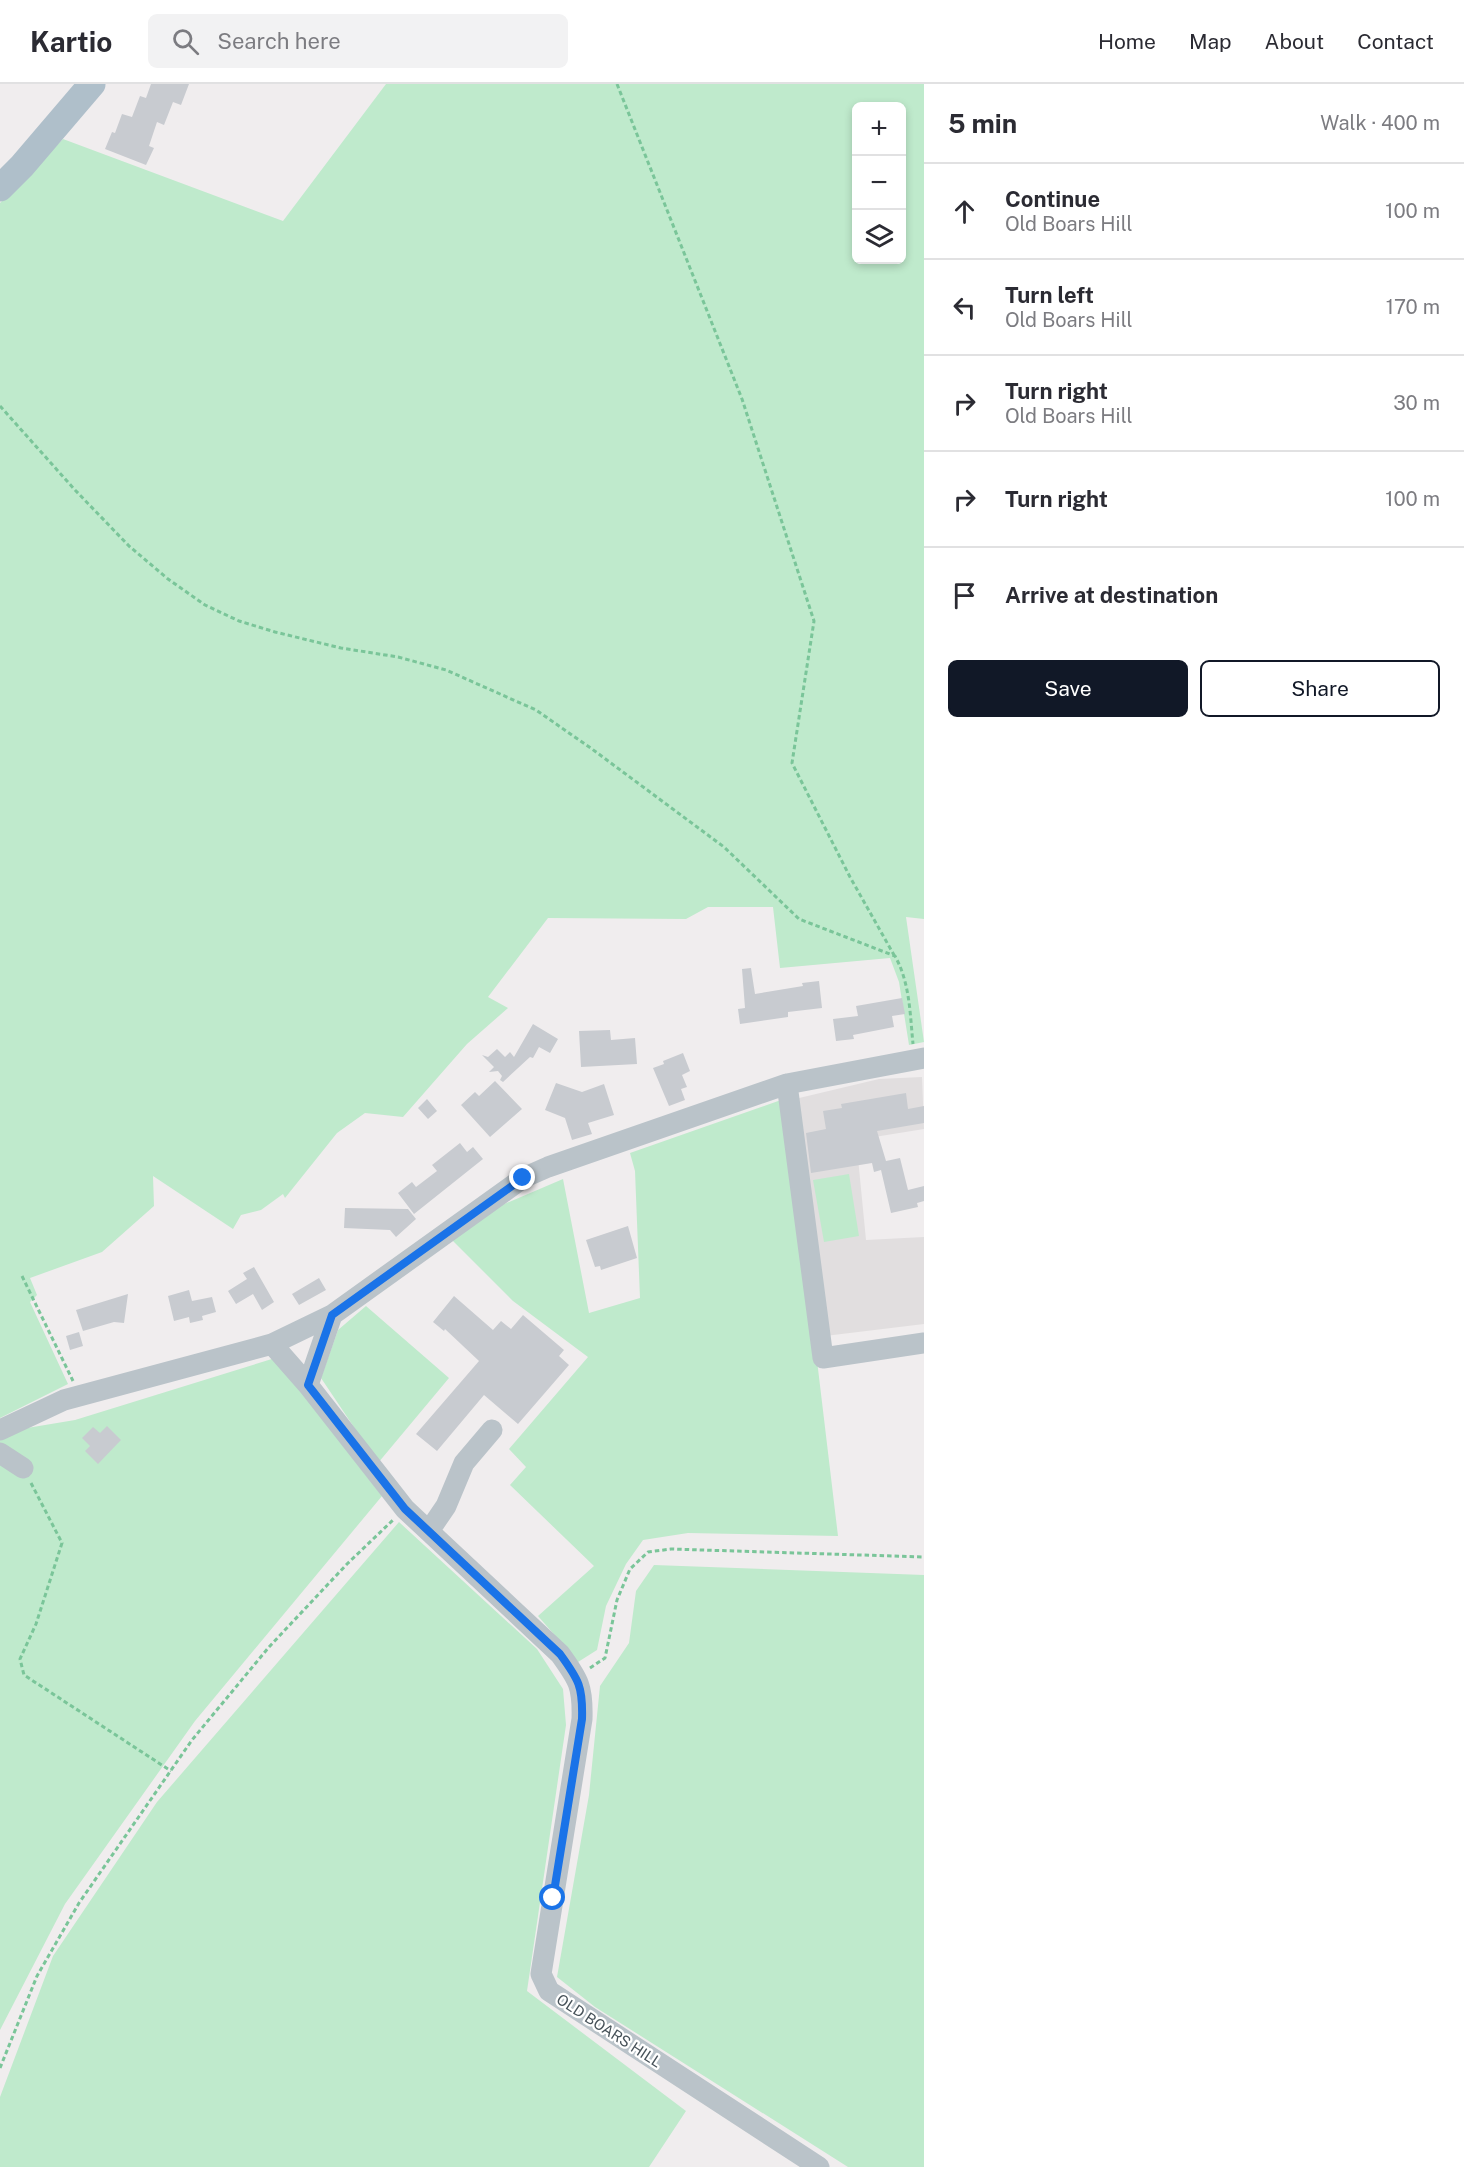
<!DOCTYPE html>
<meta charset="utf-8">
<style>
:root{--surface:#fff;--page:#f2f2f3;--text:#2b2b33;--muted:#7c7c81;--line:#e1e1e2;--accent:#111827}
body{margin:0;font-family:"Public Sans",sans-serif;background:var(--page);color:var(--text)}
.controls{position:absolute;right:18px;top:18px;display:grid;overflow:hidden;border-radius:9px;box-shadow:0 3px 9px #0003}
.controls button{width:54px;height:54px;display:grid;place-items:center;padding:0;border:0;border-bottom:2px solid var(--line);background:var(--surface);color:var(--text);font:30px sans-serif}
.stop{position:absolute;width:18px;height:18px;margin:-14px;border:4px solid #1a73e8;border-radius:50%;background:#fff}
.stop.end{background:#1a73e8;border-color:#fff;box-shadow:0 2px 6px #0008}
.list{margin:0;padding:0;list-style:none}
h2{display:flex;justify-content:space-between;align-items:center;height:78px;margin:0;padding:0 24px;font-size:26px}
h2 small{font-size:20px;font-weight:400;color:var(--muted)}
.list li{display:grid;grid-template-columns:39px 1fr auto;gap:18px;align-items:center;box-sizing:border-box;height:96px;padding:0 24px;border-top:2px solid var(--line)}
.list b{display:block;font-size:22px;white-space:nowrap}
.list p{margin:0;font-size:20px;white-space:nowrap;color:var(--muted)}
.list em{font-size:20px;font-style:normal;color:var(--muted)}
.actions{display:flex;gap:12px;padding:18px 24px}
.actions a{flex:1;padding:14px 0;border:2px solid var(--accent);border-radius:9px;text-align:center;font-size:21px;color:var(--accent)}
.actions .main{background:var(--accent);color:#fff}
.icon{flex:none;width:33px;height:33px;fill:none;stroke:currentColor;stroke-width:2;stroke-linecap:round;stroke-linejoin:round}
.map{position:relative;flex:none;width:924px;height:2083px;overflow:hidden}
header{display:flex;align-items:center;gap:36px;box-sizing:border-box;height:84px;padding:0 30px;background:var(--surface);border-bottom:2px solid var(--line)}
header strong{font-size:28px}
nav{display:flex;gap:33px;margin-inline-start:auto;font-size:21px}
.search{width:420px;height:54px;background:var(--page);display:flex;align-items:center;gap:15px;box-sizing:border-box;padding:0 21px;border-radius:9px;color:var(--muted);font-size:22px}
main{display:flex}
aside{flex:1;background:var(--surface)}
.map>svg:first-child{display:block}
.education{fill:#e1dedf}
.green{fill:#bfeacc;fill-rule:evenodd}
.building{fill:#c8cbd0}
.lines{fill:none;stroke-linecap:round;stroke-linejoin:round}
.path{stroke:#7ac599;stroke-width:3;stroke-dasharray:4.5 3;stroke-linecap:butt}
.minor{stroke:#bac3c9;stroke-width:21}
.major{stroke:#afbfca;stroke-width:27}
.route{stroke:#1a73e8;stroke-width:8}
.labels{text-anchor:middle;stroke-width:4.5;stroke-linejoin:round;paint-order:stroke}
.street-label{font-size:15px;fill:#475259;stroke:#fff}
</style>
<header>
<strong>Kartio</strong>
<div class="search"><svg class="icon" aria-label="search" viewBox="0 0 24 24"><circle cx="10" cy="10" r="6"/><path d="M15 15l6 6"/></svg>Search here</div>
<nav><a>Home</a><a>Map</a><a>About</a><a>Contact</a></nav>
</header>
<main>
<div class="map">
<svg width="924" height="2083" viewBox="0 0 924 2083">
<rect width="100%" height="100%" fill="#f0edee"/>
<!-- education -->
<path class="education" d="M922,993l2,52 -62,10 -4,19 8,82 58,-3v87l-99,12 -30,-237 84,-20z"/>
<!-- green -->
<path class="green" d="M386,0h538v835l-18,-2 18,125 -15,3 -10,-63 -9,-24 -110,10 -7,-61h-65l-22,12 -138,-1 -60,79 20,11 -41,36 -64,73 -38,-4 -28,20 -52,65 -2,-4 -22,16 -20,5 -8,14 -80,-53 1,30 -52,46 -72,26 7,17 -7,7 38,82 -68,34v-1215l63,-64 220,82zM856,22h46v154h-46z
M781,1016l35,252 22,184 -150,-3 -45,7 -17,24 -20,42 -9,44 -19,12 -40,-46 56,-50 -84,-81 16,-18 -17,-18 79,-92 -75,-56 -62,-62 44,-31 68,-29 26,134 51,-15 -5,-127 -5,-18z
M849,1090l10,62 -35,6 -11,-62z
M366,1222l83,72 -71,85 -57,-85 17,-48z
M275,1274l107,138 -187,225 -130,183 -65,126v-590l27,-12 48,-8z
M399,1438l138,127 26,40 3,36 -39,266 159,120 -37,56h-649v-70l53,-141 104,-154z
M654,1481l270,10v592h-76l-253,-160 -38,-30 32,-182 11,-109 29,-43 7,-52z"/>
<!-- building -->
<path class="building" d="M151,0h38l-8,21 -8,-3 -9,23 -7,-3 -8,24 5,2 -8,17 -41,-16 7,-17 3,1 7,-19 10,3 8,-21 6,2z
M751,884l4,26 48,-8 -1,-3 17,-2 3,27 -34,4v5l-48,7 -2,-15 7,-1 -3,-39z
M902,914l3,16 -13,2 2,11 -41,8 1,4 -18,2 -3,-22 25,-3 -2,-10z
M533,940l25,15 -8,14 -11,-6 -6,11 -3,-1 -27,25 -3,-2 2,-4 -4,-5 -9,1 5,-5 -12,-12 6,2 9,-8 8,8 5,-5 4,5z
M610,946l1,10 24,-2 2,26 -56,3 -2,-36z
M683,969l7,18 -8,4 5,12 -6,2 4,11 -16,6 -16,-38 11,-4 -1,-3z
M495,997l27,28 -32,28 -29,-32 14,-13 4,4z
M556,999l26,9 22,-8 10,31 -26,8 4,11 -20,6 -7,-22 -20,-8z
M906,1009l2,16 16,-3v17l-47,8 9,30 14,-3 8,32 16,-4v15l-7,2 1,4 -27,6 -10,-43 -7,2 -2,-9 -61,10 -5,-40 20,-4 -3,-18 19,-3 -1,-4z
M427,1015l10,12 -9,8 -10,-11z
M460,1059l7,9 6,-5 10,12 -69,55 -16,-21 14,-11 4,5 21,-16 -5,-6z
M345,1124l63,1 8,10 -20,18 -6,-7 -46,-2z
M628,1142l9,32 -36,12 -1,-4 -5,1 -9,-27z
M254,1183l20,35 -12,8 -9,-16 -17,10 -8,-13 19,-12 -4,-6z
M319,1194l7,12 -27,15 -7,-11z
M189,1206l3,11 20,-4 4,15 -14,4 1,4 -13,3 -1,-6 -15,4 -6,-25z
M128,1210l-4,29 -10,-1 -31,9 -7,-21z
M454,1212l39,34 8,-9 10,8 12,-14 41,35 -5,6 10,9 -51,59 -34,-29 -47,56 -21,-17 63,-73 -34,-32 -1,2 -11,-9z
M79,1248l4,14 -13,4 -4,-14z
M107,1342l14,14 -23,24 -13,-13 5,-5 -8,-8 11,-11 7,6z"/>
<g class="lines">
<!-- path -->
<path class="path" d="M617,0l125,315 72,222 -22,142 58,114 44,78
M0,322l75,84 54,56 39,33 37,26 34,16 36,11 66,16 57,9 48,13 90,40 56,39 132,98 75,72 96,37c15,27 15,58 18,88
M22,1192l51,105
M31,1399l31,60 -26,81 -16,35 4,16 147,96
M590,1584l15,-10 12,-58 13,-31 18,-17 23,-3 253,8
M0,1984l37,-92 42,-73 113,-163 77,-93 78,-83 46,-44"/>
<!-- minor -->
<path class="minor" d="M787,1000l36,274 101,-15
M272,1260l36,41 97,124 155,145c19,26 23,33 22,65l-41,255 8,17 270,176
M308,1301l24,-70
M0,1346l64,-30 208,-56 60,-29 191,-137 25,-11 239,-83 137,-26
M0,1369l23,15
M429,1447l17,-25 18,-43 28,-33"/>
<!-- major -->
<path class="major" d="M0,104l22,-22 70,-82"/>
</g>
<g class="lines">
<!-- route -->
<path class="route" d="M523,1094l-191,137 -24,70 97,124 155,145c19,26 23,33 22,65l-29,179"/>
</g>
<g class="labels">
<!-- street labels -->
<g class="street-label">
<text transform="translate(609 1947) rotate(33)" y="5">OLD BOARS HILL</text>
</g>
</g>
</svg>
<div class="controls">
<button>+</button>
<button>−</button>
<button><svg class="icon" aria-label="layers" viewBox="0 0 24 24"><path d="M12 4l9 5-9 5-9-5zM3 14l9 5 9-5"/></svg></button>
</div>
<div class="stop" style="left:553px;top:1814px"></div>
<div class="stop end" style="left:523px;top:1094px"></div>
</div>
<aside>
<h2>5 min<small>Walk · 400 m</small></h2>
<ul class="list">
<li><svg class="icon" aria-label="ahead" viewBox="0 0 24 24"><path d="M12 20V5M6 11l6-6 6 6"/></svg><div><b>Continue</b><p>Old Boars Hill</p></div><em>100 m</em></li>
<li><svg class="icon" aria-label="left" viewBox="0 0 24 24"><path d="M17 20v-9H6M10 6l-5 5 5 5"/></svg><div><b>Turn left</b><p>Old Boars Hill</p></div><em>170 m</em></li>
<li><svg class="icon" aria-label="right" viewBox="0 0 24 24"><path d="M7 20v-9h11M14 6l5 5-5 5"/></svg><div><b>Turn right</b><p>Old Boars Hill</p></div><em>30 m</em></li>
<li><svg class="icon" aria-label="right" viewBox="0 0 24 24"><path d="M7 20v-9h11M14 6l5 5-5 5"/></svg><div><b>Turn right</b></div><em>100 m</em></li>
<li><svg class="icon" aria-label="arrive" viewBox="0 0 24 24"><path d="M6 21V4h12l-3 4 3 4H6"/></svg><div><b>Arrive at destination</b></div></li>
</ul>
<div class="actions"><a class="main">Save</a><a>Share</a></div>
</aside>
</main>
